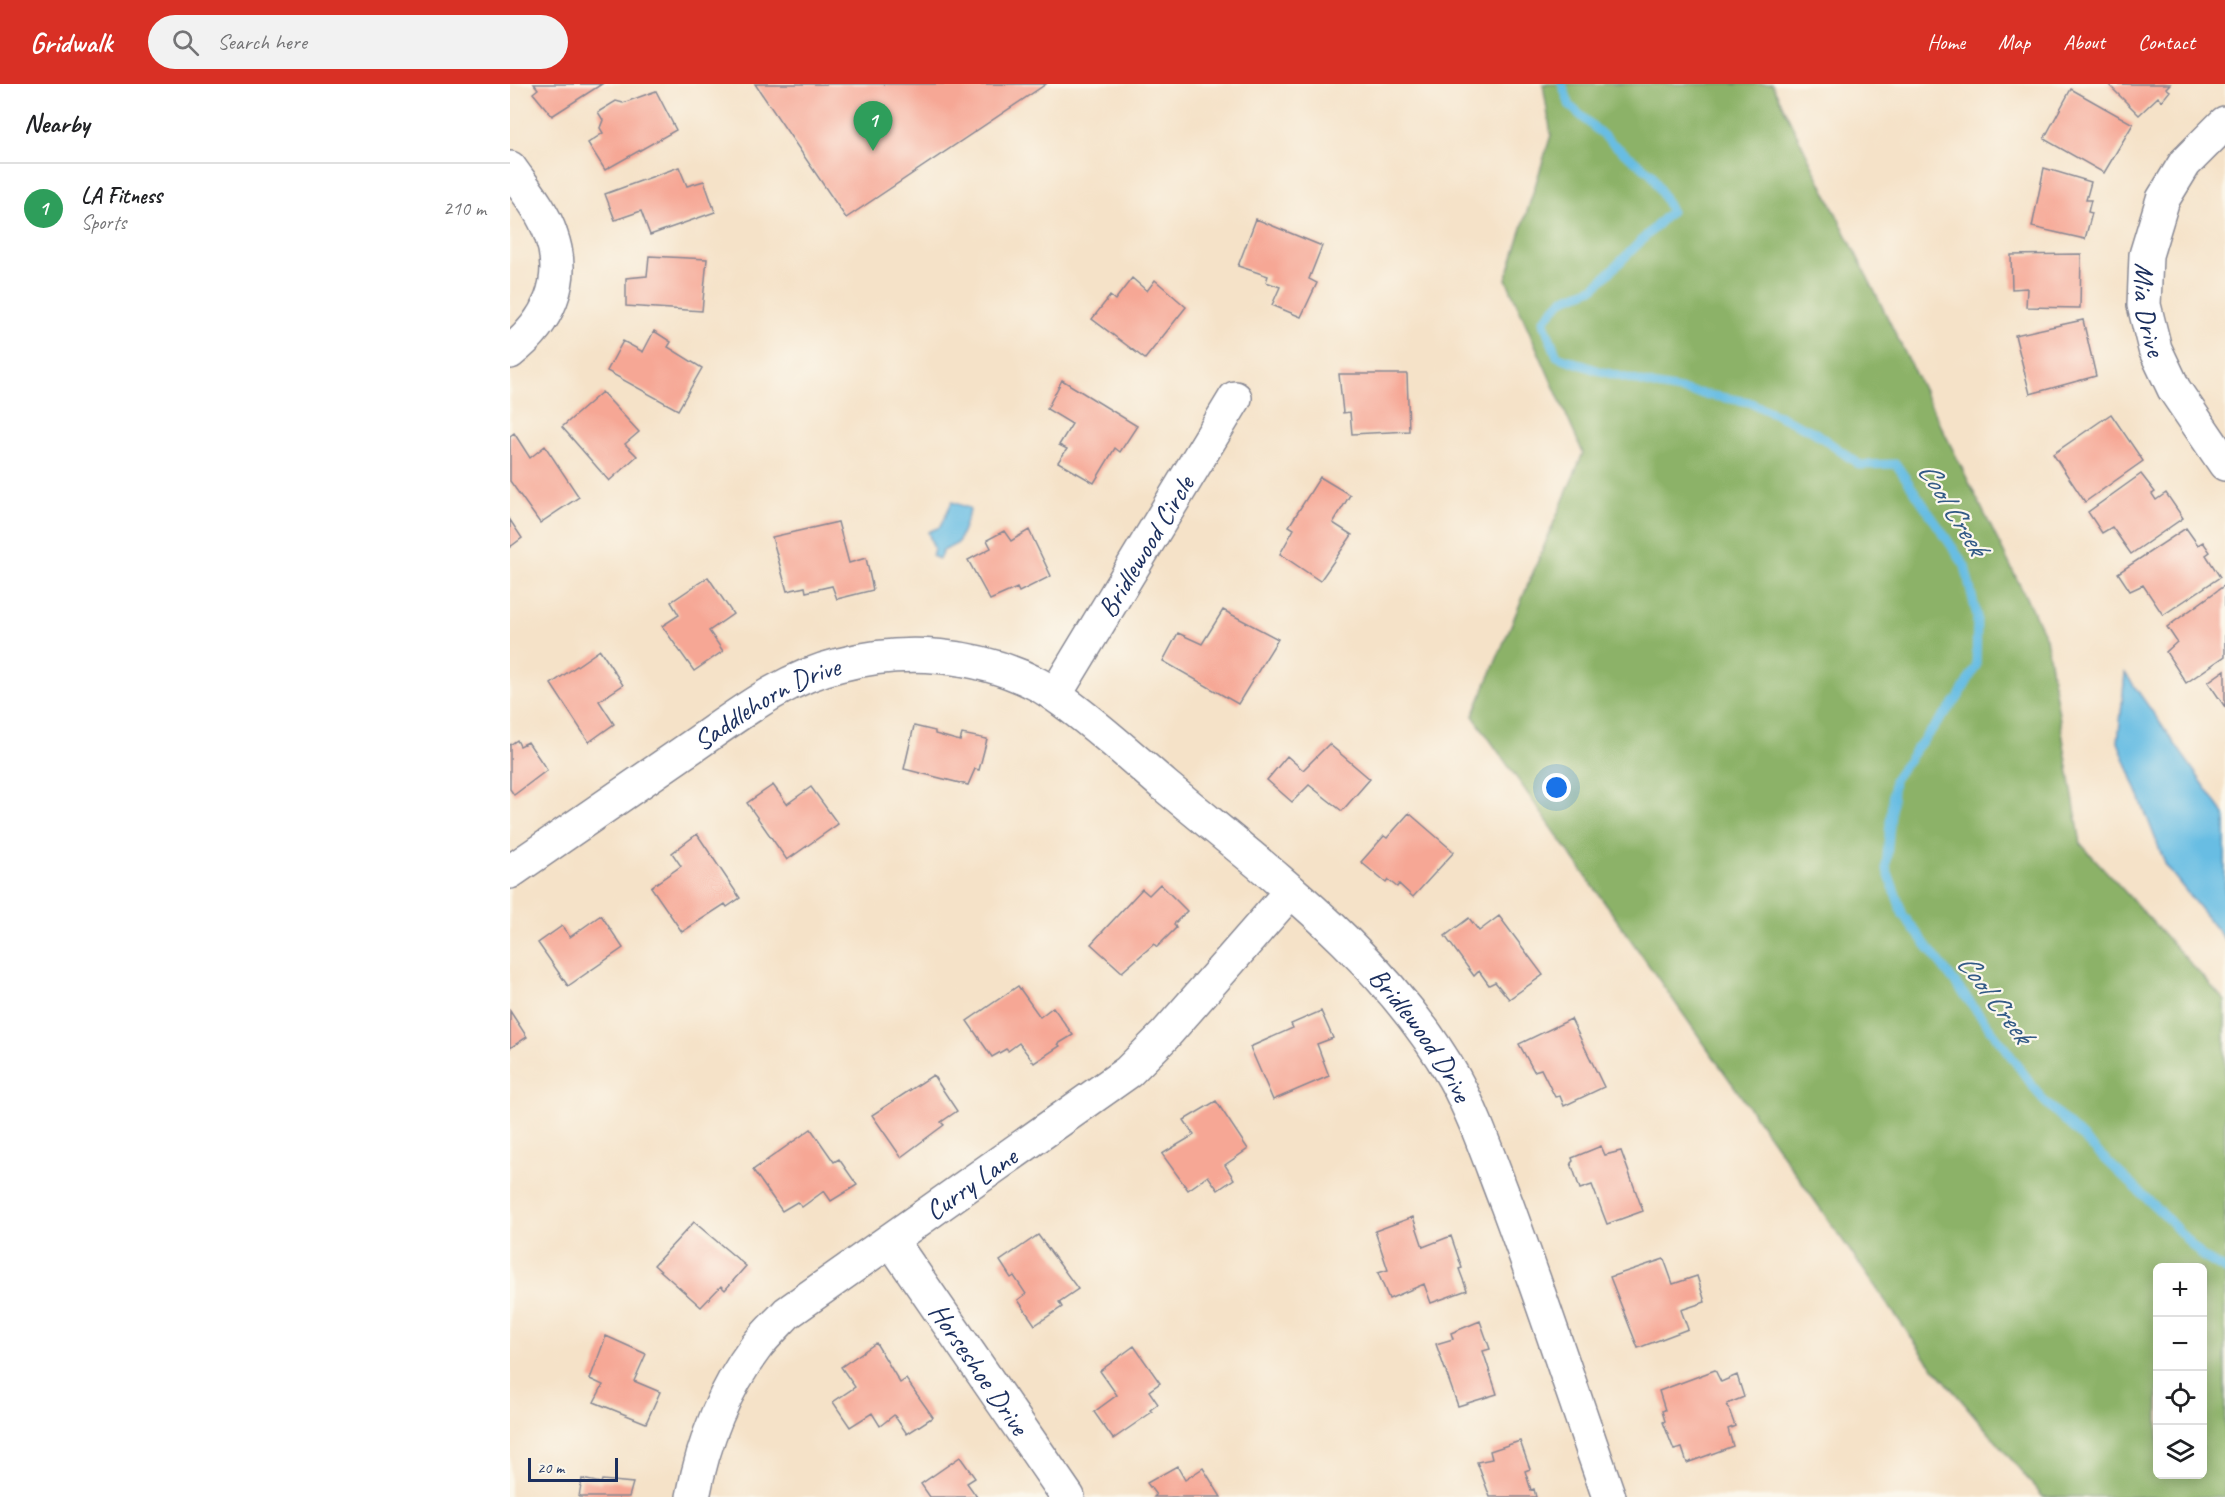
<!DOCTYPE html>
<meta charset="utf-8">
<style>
:root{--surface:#fff;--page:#f2f2f2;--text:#202124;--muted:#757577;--line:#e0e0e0;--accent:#d93025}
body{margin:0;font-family:Caveat,sans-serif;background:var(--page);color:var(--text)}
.controls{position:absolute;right:18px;bottom:18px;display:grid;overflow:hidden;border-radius:9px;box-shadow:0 3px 15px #0003}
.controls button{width:54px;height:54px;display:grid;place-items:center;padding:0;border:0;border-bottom:2px solid var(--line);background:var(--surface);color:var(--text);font:30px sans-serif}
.scale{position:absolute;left:18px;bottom:15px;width:90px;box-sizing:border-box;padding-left:6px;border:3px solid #1b2f5e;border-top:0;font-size:16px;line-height:21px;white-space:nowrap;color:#1b2f5e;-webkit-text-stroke:4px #fbf7ec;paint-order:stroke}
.you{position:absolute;left:1047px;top:704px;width:21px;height:21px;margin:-15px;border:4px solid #fff;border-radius:50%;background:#1a73e8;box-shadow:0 0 0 9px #1a73e833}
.badge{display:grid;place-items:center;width:39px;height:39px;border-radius:50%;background:var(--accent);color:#fff;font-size:20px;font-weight:700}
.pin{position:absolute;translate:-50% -50px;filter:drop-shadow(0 2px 3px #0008)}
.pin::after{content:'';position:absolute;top:32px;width:21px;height:18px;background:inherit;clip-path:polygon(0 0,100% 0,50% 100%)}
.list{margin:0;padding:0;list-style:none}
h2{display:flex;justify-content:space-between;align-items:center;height:78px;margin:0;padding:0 24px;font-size:26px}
h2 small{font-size:20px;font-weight:400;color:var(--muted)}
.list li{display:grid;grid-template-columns:39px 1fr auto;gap:18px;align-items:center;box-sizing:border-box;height:90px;padding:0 24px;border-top:2px solid var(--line)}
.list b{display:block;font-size:22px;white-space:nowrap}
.list p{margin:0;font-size:20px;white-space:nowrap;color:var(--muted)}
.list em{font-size:20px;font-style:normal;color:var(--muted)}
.icon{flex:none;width:33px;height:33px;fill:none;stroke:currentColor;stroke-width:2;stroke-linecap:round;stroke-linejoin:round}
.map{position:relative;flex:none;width:1715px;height:1413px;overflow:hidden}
header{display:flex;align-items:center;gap:36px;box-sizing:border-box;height:84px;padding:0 30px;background:var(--accent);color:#fff}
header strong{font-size:28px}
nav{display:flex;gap:33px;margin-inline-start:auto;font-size:21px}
.search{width:420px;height:54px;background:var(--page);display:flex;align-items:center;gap:15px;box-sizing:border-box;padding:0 21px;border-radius:33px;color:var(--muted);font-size:22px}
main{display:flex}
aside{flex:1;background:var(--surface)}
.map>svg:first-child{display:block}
.forest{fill:#8cb267;stroke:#547062;stroke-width:1.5;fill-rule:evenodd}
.water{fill:#67bde3;stroke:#4176a0;stroke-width:1.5}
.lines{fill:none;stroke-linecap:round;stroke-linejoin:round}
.stream{stroke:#67bde3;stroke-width:9}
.building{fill:#f6a795}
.minor-casing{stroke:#888893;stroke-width:36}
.minor{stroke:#fff;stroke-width:33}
.labels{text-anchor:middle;stroke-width:4.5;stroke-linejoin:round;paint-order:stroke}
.street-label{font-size:28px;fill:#1b2f5e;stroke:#fbf7ec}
.water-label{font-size:30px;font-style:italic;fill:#325a86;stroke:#fbf7ec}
</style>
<header>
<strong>Gridwalk</strong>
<div class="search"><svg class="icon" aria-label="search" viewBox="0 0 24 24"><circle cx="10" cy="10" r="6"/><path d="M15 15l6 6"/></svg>Search here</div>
<nav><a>Home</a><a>Map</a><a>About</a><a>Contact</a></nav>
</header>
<main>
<aside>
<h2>Nearby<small></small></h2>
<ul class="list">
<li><span class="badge" style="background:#2e9e5b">1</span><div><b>LA Fitness</b><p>Sports</p></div><em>210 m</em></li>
</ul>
</aside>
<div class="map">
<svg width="1715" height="1413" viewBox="0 0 1715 1413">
<rect width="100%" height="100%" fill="#fbf7ec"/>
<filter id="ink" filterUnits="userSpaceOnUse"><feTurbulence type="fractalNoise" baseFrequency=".0167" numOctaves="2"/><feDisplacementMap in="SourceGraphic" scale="12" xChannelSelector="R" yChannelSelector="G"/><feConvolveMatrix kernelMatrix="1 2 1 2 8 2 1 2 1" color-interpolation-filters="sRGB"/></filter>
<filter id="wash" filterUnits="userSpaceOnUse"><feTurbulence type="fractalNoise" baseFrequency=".008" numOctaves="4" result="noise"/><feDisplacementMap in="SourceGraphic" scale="24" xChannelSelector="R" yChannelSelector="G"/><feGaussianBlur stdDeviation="1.35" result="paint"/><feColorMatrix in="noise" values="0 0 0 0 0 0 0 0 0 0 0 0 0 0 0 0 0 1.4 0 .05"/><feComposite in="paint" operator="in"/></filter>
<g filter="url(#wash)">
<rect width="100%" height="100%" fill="#f5e2c8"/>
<!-- forest -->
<path class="forest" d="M1033,0h229l274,554 35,206 144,157v496h-182l-118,-140 -452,-641 110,-263 -77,-174 45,-144zM1648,1184h44v206h-44z"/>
<!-- water -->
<path class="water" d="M442,418l17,6 1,2 -12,33 -15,8 -4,8 -7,-3 2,-7 -6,-17 12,-5z
M1615,589l100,142v125l-59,-74 -48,-124z"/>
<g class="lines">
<!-- stream -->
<path class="stream" d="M1052,0l8,22 43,38 38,29 20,38 -76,76 -33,13 -19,21 14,35 39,14 61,16 92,16 65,30 46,33 36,-1 69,102 12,51 -1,49 -18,32 -42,51 -22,31 -8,87 17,48 99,129 41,56 121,115 39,42 22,13"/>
</g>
<g id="blocks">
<!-- building -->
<path class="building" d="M24,0h68l-50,32 -19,-23 5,-4z
M245,0h291l-200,134z
M1598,0h62l-4,4 4,3 -8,10 -4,-4 -19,18z
M1561,5l62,35 -29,49 -60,-34z
M146,7l20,39 -71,40 -17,-27 15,-10 -3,-5 3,-8 -5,-8 18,-11 7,2z
M169,83l8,19 17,-5 11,31 -65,23 -9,-24 -26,9 -10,-26z
M1534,84l47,14 -5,18h5l-3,12 4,1 -7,26 -53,-12z
M746,135l66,27 -13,33 8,4 -16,34 -29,-12 8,-18 -14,-5 2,-6 -30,-10z
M1571,170l-1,54 -54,-1 1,-19 -15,1 -1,-34z
M139,172l58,3 -5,52 -76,-5v-28l21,-2z
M622,194l15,13 8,-11 31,27 -41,52 -53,-40 18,-23 5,4z
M1573,236l13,56 -66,18 -15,-59z
M144,247l17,11 -3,5 34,21 -24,42 -71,-39 16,-30 20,11z
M829,290h68l2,57 -57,3 -2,-22 -7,1z
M552,296l75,46 -17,26 -5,-4 -21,35 -36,-21 9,-13 -8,-4 13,-21 -25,-15z
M92,308l37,40 -14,12 12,12 -28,25 -47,-54z
M1601,330l32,47 -58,41 -32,-48z
M4,349l16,25 15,-12 34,51 -39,26 -30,-42v-45z
M1631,390l14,18 -3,2 4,6 10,-7 17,25 -52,36 -19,-27 -10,6 -14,-21z
M810,393l30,18 -17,28 19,12 -32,46 -40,-27 14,-25 -5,-3z
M0,436l12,18 -12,9z
M328,438l11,41 17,-5 7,32 -36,9 -5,-13 -26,6 -1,-5 -18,4 -15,-54z
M1676,444l12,17 5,-3 7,10 -4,3 14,22 -57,38 -20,-30 -13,6 -12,-18z
M519,446l22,46 -32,16 -2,-4 -27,12 -22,-40 23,-12 -4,-8 17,-9 7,10z
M198,493l25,37 -24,17 14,20 -29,20 -32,-45 17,-11 -8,-13z
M1715,501v71l-39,27 -20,-31 11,-10 -10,-15z
M713,526l55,29 -40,65 -75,-43 15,-28 24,11z
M90,566l23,35 -24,16 15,23 -25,18 -38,-58z
M1715,586v37l-17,-25z
M404,642l21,5v3l25,7 2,-7 25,5 -8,31 -4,-1 -7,16 -64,-16z
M7,656l3,6 8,-4 19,28 -33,25 -4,-6v-44z
M819,660l41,35 -28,32 -33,-26 -17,17 -25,-22 20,-24 16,14z
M263,701l14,19 24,-17 27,37 -51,36 -40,-57z
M899,729l45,39 -41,45 -14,-13 -2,3 -9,-7 -2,3 -25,-21 23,-26 3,2z
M187,750l43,64 -13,9 -2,-3 -43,28 -31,-45 30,-21 -9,-13z
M650,800l27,27 -13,13 2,4 -19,19 -3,-3 -32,28 -31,-28 51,-55 7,6z
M91,831l22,33 -55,38 -30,-43 24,-17 8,11z
M989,832l44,59 -34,24 -14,-17 -6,3 -10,-14 -5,5 -29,-40 24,-18 10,13z
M508,902l22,31 13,-10 20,28 -15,9 2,2 -26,17 -15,-20 -11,8 -2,-2 -14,8 -25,-36z
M0,927l17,26 -17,11z
M811,927l12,27 -16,6 12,32 -56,24 -23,-53 43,-19 -2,-4z
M1061,935l33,68 -40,19 -4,-10 -5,1 -14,-28 -7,2 -15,-27z
M423,991l24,36 -16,11 3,3 -43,32 -29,-42z
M706,1017l32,48 -23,16 9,14 -16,11 -10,-14 -20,14 -26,-36 32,-19 -10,-15z
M301,1045l23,33 5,-3 18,26 -26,16 -7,-10 -22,16 -5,-5 -15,9 -29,-41z
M1091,1062l4,9 16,-4 22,60 -36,13 -15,-39 -12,4 -9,-26 2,-2 -1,-3z
M903,1133l10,30 28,-11 11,32 -3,1 8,21 -36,13 -7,-19 -35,15 -11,-26 10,-3 -13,-39z
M184,1138l52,44 -21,24 -4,-4 -20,21 -47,-42z
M528,1151l40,54 -19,13 3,5 -27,18 -17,-25 8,-6 -12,-18 -3,2 -11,-17z
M1154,1175l9,25 24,-8 8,26 -24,8 7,19 -50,19 -28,-71z
M970,1237l10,28 -7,2 14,43 -39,12 -22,-62 17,-5 -2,-6z
M96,1252l40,18 -12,27 26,11 -14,31 -52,-21 9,-17 -13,-6z
M366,1259l24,40 6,-4 27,38 -26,17 -13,-19 -14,11 -8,-13 -22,14 -17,-25 22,-15 -14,-20z
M624,1262l26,37 -11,8 9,13 -8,6 2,2 -39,27 -19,-27 23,-17 -17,-24z
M1205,1286l6,12 16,-7 7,22 -17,7 8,22 -7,3 5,17 -46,17 -5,-15 -8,2 -11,-28 2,-1 -3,-10 3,-1 -6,-19z
M1010,1357l10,28 -5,2 6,19 3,-1 2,8h-46l-13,-35 15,-3 -2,-8z
M450,1373l15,21 -8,5 10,14h-47l-9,-13z
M667,1382l8,14 18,-12 18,29h-67l2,-2 -9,-12z
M72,1395l19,4 1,-3 31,3 -4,14h-50z"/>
</g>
</g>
<g filter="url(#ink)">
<use href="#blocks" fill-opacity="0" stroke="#888893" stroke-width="1.5"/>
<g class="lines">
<!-- minor casing -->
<g class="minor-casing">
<g id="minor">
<path id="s1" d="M1715,39l-40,40 -22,36 -17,56 -2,50 11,44 19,40 51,75"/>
<path d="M0,84c14,20 33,43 41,67 17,47 -4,88 -41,117"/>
<path id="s2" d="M545,611l180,-297"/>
<path id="s3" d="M0,788c58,-40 116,-80 174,-120 49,-33 97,-73 155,-87 65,-17 138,-12 198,19 12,6 23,15 34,23 32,24 62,51 93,78 105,88 221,172 290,293 22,40 36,84 53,127 36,97 68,195 102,292"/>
<path id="s4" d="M381,1156l177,257"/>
<path id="s5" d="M183,1413c10,-53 30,-106 63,-150 9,-12 21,-23 31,-34l341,-241 37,-37 126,-144"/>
</g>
</g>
<!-- minor -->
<use href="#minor" class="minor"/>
</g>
</g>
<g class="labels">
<!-- street labels -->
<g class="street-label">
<text dy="10" stroke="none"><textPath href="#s1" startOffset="212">Mia Drive</textPath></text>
<text dy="10" stroke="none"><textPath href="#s2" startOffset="174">Bridlewood Circle</textPath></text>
<text dy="10" stroke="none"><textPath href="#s3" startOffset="308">Saddlehorn Drive</textPath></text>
<text dy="10" stroke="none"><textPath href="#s3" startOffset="1116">Bridlewood Drive</textPath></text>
<text dy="10" stroke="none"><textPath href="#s5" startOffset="435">Curry Lane</textPath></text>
<text dy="10" stroke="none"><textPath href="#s4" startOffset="156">Horseshoe Drive</textPath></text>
</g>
<!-- water labels -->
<g class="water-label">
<text transform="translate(1443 424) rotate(58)" y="10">Cool Creek</text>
<text transform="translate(1485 914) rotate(53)" y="10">Cool Creek</text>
</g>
</g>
</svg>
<div class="controls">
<button>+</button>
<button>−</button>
<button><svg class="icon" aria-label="locate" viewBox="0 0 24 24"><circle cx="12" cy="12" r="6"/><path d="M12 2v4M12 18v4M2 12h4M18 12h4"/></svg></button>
<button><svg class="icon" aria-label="layers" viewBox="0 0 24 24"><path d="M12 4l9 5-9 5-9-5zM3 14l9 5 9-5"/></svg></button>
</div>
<div class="scale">20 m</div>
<div class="you"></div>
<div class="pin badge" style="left:363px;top:67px;background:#2e9e5b">1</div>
</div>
</main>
